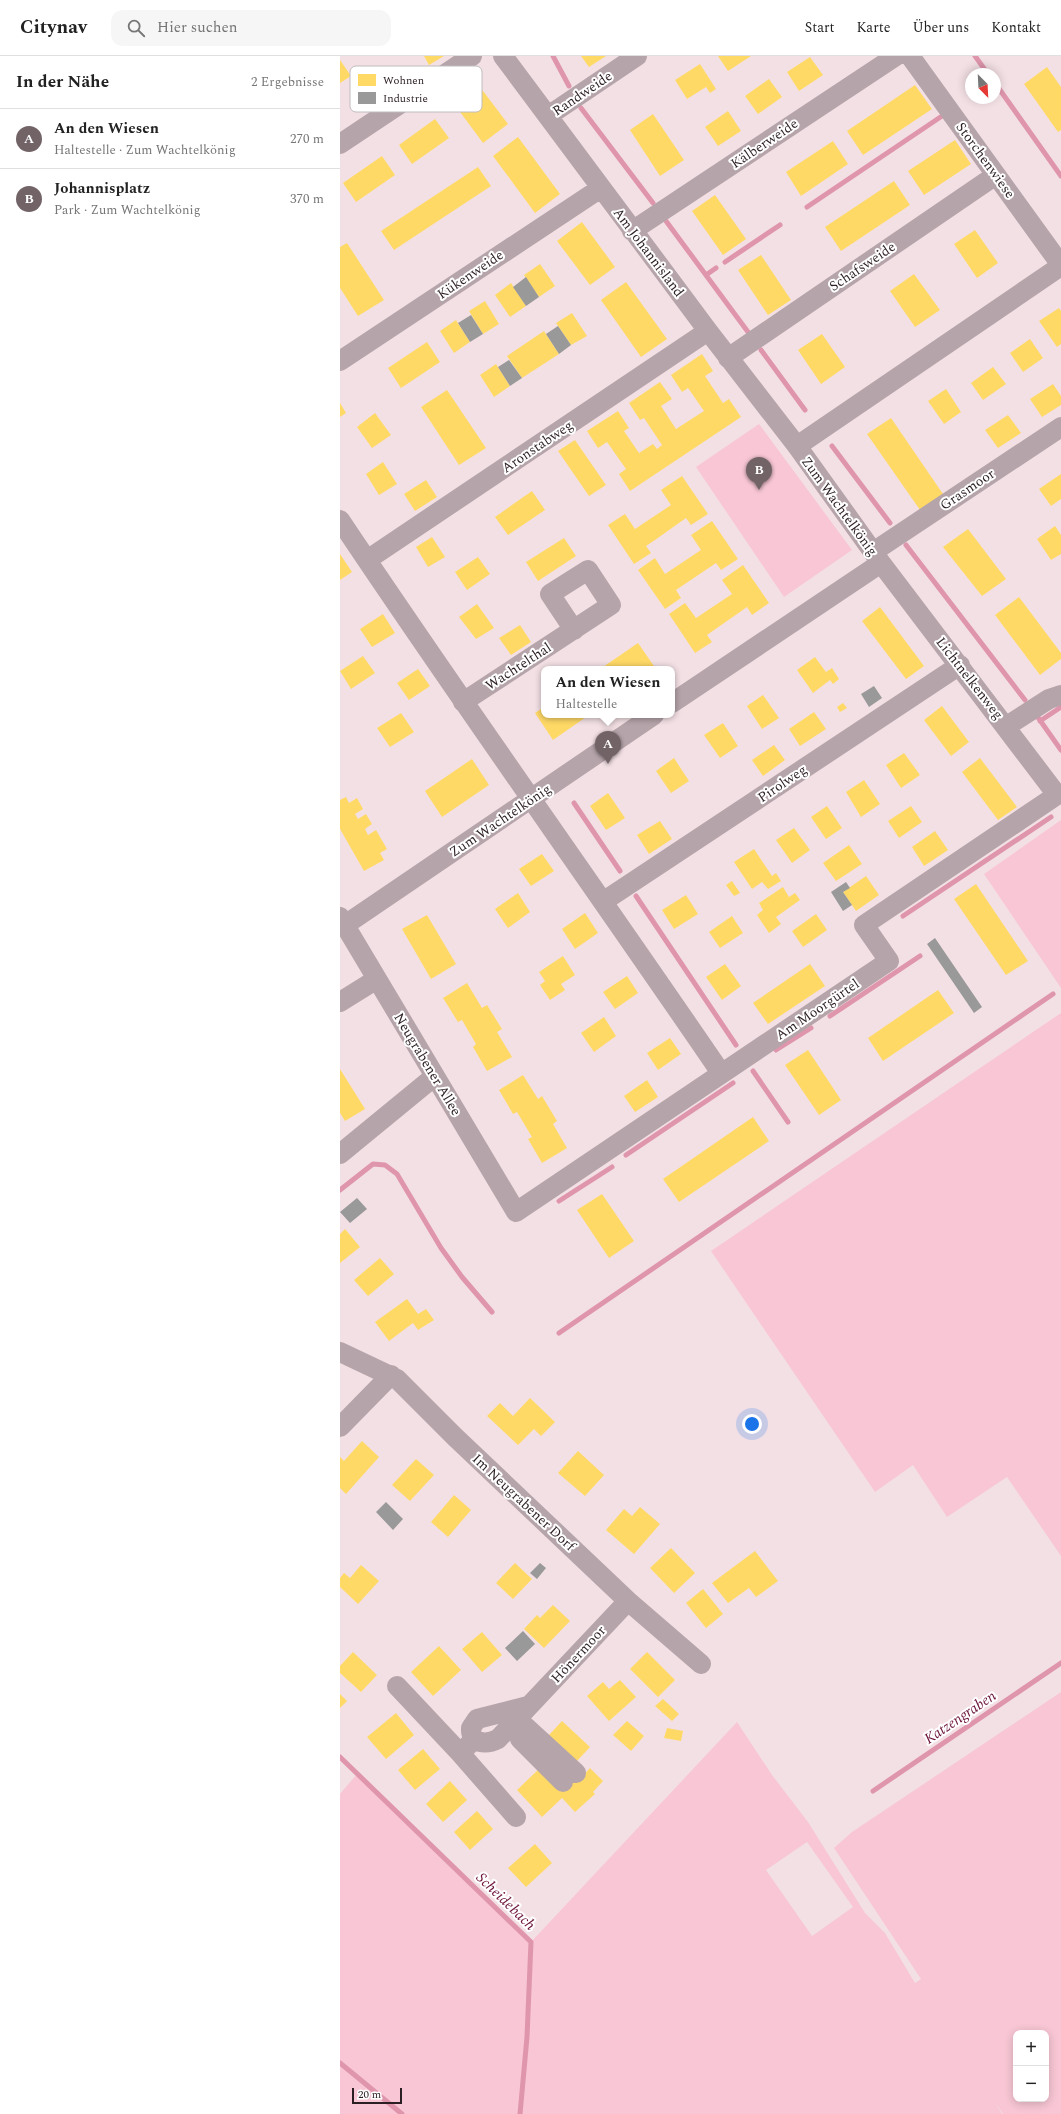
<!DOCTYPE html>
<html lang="de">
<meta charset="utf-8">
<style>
:root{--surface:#fff;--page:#f6f6f6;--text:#222;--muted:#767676;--line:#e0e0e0;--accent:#726367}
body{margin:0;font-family:Spectral,serif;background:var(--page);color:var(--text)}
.controls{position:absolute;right:12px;bottom:12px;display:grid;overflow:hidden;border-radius:8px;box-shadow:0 2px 10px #0003}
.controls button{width:36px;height:36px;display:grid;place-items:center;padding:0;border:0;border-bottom:1px solid var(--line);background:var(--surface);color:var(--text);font:20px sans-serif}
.compass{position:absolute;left:625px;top:12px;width:36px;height:36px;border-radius:50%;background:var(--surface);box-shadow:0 2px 10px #0003;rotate:156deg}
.scale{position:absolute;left:12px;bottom:10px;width:50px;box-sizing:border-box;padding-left:4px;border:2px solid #2c1f23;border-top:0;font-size:11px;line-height:14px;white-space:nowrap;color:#2c1f23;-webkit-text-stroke:3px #fff;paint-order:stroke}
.you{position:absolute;left:412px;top:1368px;width:14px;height:14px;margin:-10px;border:3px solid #fff;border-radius:50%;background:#1a73e8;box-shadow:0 0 0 6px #1a73e833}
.badge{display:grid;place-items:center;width:26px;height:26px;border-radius:50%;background:var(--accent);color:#fff;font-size:13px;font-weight:700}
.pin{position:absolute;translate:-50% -33px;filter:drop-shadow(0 1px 2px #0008)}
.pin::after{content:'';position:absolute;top:21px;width:14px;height:12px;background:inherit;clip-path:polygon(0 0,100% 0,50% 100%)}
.popup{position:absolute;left:201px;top:610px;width:134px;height:52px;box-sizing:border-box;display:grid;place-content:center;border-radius:8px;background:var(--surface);filter:drop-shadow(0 1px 3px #0005);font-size:13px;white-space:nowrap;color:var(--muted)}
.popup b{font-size:15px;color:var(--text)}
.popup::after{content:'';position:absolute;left:50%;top:100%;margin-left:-8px;border:8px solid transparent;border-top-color:var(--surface)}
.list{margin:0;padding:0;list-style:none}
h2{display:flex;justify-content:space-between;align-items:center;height:52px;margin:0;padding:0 16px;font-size:17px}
h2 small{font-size:13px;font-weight:400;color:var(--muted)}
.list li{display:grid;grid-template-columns:26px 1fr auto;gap:12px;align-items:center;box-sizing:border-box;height:60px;padding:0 16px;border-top:1px solid var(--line)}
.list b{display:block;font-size:15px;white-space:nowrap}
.list p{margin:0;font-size:13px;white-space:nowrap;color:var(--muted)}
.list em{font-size:13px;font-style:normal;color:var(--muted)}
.icon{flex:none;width:22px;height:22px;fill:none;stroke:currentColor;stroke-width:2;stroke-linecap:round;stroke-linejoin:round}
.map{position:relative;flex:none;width:721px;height:2058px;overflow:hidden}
header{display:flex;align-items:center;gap:24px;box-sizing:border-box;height:56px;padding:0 20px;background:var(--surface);border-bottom:1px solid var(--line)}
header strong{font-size:19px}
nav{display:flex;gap:22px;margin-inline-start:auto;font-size:14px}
.search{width:280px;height:36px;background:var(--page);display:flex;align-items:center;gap:10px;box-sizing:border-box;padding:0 14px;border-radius:12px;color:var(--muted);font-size:15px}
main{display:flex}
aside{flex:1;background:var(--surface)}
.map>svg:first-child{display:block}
.green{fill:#f8c6d4;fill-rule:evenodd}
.homes{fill:#ffd966}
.industry{fill:#999}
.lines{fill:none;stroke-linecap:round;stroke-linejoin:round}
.stream{stroke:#df96ad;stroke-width:5}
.minor{stroke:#b5a4a9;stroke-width:20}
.labels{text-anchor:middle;stroke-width:4;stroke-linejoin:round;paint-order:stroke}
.street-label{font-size:14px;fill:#2c1f23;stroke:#fff}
.water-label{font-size:15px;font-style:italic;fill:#6c1339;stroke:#fff}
.key{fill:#fff;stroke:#c0bcbd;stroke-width:1}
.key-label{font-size:11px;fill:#2c1f23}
</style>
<header>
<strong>Citynav</strong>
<div class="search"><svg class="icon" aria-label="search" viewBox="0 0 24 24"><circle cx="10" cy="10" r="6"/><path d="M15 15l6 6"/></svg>Hier suchen</div>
<nav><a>Start</a><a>Karte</a><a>Über uns</a><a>Kontakt</a></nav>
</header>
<main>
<aside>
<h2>In der Nähe<small>2 Ergebnisse</small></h2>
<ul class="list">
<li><span class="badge">A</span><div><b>An den Wiesen</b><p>Haltestelle · Zum Wachtelkönig</p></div><em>270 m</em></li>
<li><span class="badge">B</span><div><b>Johannisplatz</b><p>Park · Zum Wachtelkönig</p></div><em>370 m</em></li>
</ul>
</aside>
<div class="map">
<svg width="721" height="2058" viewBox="0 0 721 2058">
<rect width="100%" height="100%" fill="#f3e0e5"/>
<!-- green -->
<path class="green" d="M419,368l93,126 -68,47 -88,-130z
M721,764v168l-77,-114z
M721,957v543l-54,-79 -60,40 -34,-52 -38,27 -164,-241z
M721,1636v422h-58l-8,-12 7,12h-662v-320l17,-20 174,168 206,-220 35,53 36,47 57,91 20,20 30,50 6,-4 -87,-131 18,-16zM467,1786l46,65 -41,29 -46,-66zM676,1977h30v66h-30z"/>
<!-- homes -->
<path class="homes" d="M84,0h20l-15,9z
M241,0h25l-17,11z
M378,0h33l-23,15z
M470,1l13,18 -24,16 -12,-19z
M0,4l11,16 -11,7z
M360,8l16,25 -6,4 -4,-6 -19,12 -12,-19z
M707,11l14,20v43l-3,2 -34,-48z
M134,23l34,45 -25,19 -34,-46z
M429,23l13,18 -24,17 -13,-18z
M575,29l17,24 -69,46 -16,-24z
M388,55l13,20 -23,15 -13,-19z
M313,58l31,46 -24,16 -30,-46z
M95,63l14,19 -37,26 -13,-19z
M178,81l42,57 -25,19 -42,-57z
M615,84l16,24 -47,31 -16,-24z
M493,85l15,23 -47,32 -15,-24z
M42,100l13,19 -39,27 -13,-19z
M138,111l13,19 -97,64 -13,-19z
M554,125l16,24 -69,46 -16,-24z
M375,139l31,44 -23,16 -31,-44z
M242,166l33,45 -25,18 -33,-44z
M635,174l23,33 -21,15 -23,-34z
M7,187l37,57 -26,16 -18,-28v-41z
M421,199l30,45 -23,15 -30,-45z
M200,208l15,22 -16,11 -15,-22z
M574,218l26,36 -25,17 -25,-36z
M286,226l41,57 -26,18 -40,-57z
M171,227l15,23 -16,11 -15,-22z
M145,245l14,23 -16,10 -14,-23z
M719,252l2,3v33l-4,3 -18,-26z
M232,257l15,23 -16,9 -15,-22z
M116,264l14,22 -16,11 -14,-22z
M204,275l15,23 -37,24 -15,-22z
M482,278l23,33 -24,17 -23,-34z
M690,283l13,19 -20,14 -13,-19z
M87,286l13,20 -39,26 -13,-20z
M362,298l11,17 -8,5 18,27 6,-4 12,18 -111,74 -11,-17 7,-5 -19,-27 -9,6 -11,-17 31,-20 11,17 -5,3 15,22 14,-9 4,5 5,-4 -18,-27 -4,2 -11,-17 31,-21 12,17 -11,7 15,23 28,-18 -16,-23 -6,4 -11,-17z
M156,308l14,22 -16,11 -14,-22z
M653,311l13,17 -23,16 -12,-17z
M713,328l8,12v9l-19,12 -12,-18z
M606,333l15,23 -17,12 -16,-23z
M107,334l39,58 -27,17 -38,-58z
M0,347l6,10 -6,4z
M35,357l16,22 -19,13 -15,-21z
M668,359l13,18 -23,15 -13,-18z
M551,362l52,76 -23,16 -53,-76z
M235,384l31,45 -17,11 -31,-45z
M43,406l14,22 -18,11 -13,-21z
M721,418v25l-10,7 -12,-17z
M342,420l26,38 -17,11 -5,-7 -31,22 -9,6 5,7 -17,11 -26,-39 17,-11 10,15 36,-24 -10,-15z
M86,424l11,17 -22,14 -11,-17z
M192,435l13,19 -37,25 -13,-18z
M372,465l26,38 -17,11 -5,-7 -40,27 5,8 -16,11 -27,-39 17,-12 10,16 36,-24 -10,-15z
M715,470l6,9v19l-10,6 -14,-21z
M628,473l38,50 -24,17 -39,-49z
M92,481l13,20 -17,10 -12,-20z
M224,482l12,18 -38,25 -12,-19z
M0,498l12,18 -12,8z
M138,501l12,17 -23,16 -12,-18z
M403,509l26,38 -17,12 -5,-8 -40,28 5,7 -17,11 -26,-39 16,-11 11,15 36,-24 -10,-14z
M679,541l42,56v6l-21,16 -45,-60z
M137,548l17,24 -18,11 -17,-22z
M540,551l44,59 -18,13 -44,-58z
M43,558l12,19 -23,14 -12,-18z
M180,569l11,17 -20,13 -12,-17z
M298,587l18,26h-51l-2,-2z
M23,600l12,17 -24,16 -11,-18z
M475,601l11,15 6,-4 7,11 -6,5 -3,-4 -17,13 -16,-23z
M78,613l12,17 -21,14 -12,-17z
M423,639l16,23 -17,11 -15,-23z
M503,647l4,5 -7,4 -3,-5z
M602,650l27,36 -18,14 -27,-36z
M204,651v8h45l-36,25 -18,-27z
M474,656l12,17 -26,17 -11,-17z
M61,657l13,19 -24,15 -13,-19z
M383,667l15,23 -18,12 -16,-23z
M434,689l11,15 -22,16 -11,-16z
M564,697l16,22 -19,13 -15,-23z
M334,702l15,23 -18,12 -15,-22z
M640,702l37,49 -19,13 -36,-48z
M132,703l17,26 -47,32 -17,-26z
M524,724l16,24 -19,13 -15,-25z
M268,737l17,25 -19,12 -16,-24z
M6,741l3,6 8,-5 6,11 -8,5 3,5 8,-5 6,10 -7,5 3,6 8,-5 11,19 -7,4 4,7 -20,11 -24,-42v-29z
M487,750l15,22 -16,11 -15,-22z
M571,750l11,16 -23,16 -11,-17z
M320,765l12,18 -23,15 -12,-19z
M454,772l16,22 -18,13 -16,-23z
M595,775l13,19 -24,16 -12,-19z
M509,789l13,19 -26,17 -13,-18z
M414,793l18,27 4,-3 5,8 -13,8 -6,-7 -10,7 -18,-27z
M202,798l12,17 -23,15 -12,-17z
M526,820l13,19 -23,16 -13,-19z
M392,825l8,12 -6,3 -8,-11z
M636,828l52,77 -22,14 -52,-76z
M443,831l6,10 6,-4 5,7 -24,17 5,7 -12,9 -12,-18 6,-5 -4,-7z
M178,837l12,19 -22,16 -13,-19z
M346,839l12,19 -24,15 -12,-19z
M245,857l13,20 -23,16 -13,-20z
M476,858l11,16 -24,17 -11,-16z
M87,859l29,49 -25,15 -29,-50z
M392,860l11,17 -23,15 -11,-16z
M223,900l12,19 -14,9 4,6 -15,10 -10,-15 5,-4 -6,-9z
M385,908l16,22 -19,14 -16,-23z
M470,908l15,22 -57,38 -15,-21z
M287,920l11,17 -23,16 -12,-17z
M127,927l15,25 5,-3 15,24 -5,3 15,25 -25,14 -14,-24 3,-3 -14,-24 -4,2 -15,-24z
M598,934l16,23 -71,48 -15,-23z
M264,961l12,19 -22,16 -13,-19z
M330,982l11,16 -23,16 -11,-17z
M468,994l33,50 -22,15 -34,-50z
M0,1013l25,40 -20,12 -5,-8z
M183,1019l15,24 4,-3 15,25 -4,3 14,24 -25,15 -14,-24 4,-2 -15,-25 -4,2 -14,-24z
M307,1024l11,17 -23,15 -11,-16z
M413,1061l16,24 -90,61 -16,-23z
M262,1138l32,47 -25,17 -32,-48z
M5,1173l15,18 -20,16v-29z
M40,1202l14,16 -26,22 -14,-16z
M67,1243l11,15 8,-5 8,11 -16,10 -5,-7 -24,18 -14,-19z
M190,1342l25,24 -14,14 -7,-7 -16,16 -31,-29 13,-13 13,13z
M22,1385l17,16 -33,37 -6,-6v-31l4,4z
M238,1395l26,24 -19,21 -27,-23z
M76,1403l18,16 -24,26 -18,-16z
M114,1439l17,15 -23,27 -17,-15z
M300,1451l20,17 -26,30 -28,-24 18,-21 8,7z
M331,1492l24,25 -21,20 -24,-25z
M415,1495l23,30 -22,16 -7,-9 -21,15 -16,-20z
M175,1507l17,16 -19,20 -17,-16z
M21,1509l18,16 -21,23 -18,-17v-9l4,-5 6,5z
M363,1533l20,25 -17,14 -20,-25z
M213,1549l17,16 -26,27 -20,-19 13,-14 3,3z
M142,1576l20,23 -20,17 -20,-23z
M99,1590l22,24 -28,26 -22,-24z
M13,1596l24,23 -16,17 -21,-19v-7z
M307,1596l28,28 -17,17 -28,-28z
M280,1624l16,17 -27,24 -22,-25 16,-14 6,7z
M0,1638l7,7 -7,7z
M323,1643l16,15 -7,7 -17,-15z
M56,1657l18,22 -28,24 -19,-22z
M222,1665l28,26 -13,14 -28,-26z
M287,1665l17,15 -13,15 -18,-16z
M327,1672l16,3 -2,10 -17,-3z
M83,1693l17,20 -25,21 -17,-20z
M201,1711l22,24 15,-14 2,2 10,-11 13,13 -10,11 2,2 -20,18 -13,-14 -20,19 -25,-27z
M110,1725l17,19 -24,22 -17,-18z
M137,1755l16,18 -23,21 -16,-18z
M195,1788l17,19 -26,24 -18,-19z"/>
<!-- industry -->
<path class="industry" d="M186,221l13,20 -13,9 -13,-19z
M131,259l12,19 -13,8 -12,-19z
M218,270l13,19 -12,9 -13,-20z
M169,304l13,18 -12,8 -12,-19z
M534,630l8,12 -13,9 -8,-13z
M506,826l4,6 -7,4 9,13 -9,6 -12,-19z
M595,882l47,69 -8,6 -47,-69z
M17,1142l10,11 -17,14 -10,-11z
M46,1446l17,17 -10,11 -17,-18z
M200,1507l6,5 -9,11 -7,-6z
M183,1575l12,13 -18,17 -12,-13z"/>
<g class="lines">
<!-- stream -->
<path class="stream" d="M213,0l16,30
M635,0l13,18
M655,27l66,93
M241,52l72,95
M467,151l135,-91
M326,165l82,111
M385,206l55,-37
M366,219l10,-7
M421,294l44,60
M492,390l58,77
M566,489l119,155
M697,660l24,34
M700,665l21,-14
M234,747l46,68
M296,840l100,149
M563,860l148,-99
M490,960l90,-60
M436,994l35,-22
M413,1015l35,51
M286,1099l107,-72
M0,1134l33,-26 12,1 12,9 44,74 21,29 30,35
M219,1145l53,-34
M219,1277l494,-339
M0,1701l191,185 -4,95 -7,77
M533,1735l188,-128
M0,2007l62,51"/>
<!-- minor -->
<path class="minor" d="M570,0l151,209
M208,60l89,-60
M0,88l132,-88
M292,175l264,-175
M388,302l268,-183
M0,305l261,-173
M457,390l264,-180
M0,464c124,186 255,368 381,553
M533,496l188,-125
M27,504l341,-229
M123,646l148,-97 -23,-35 -38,24 24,36
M332,647l209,-140
M667,670l42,-27 12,-4
M264,845l356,-236
M0,861l176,295 373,-251 -25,-36 193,-130 -176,-232 -84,-117 -89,-115 -205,-275
M5,869l309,-210
M0,946l37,-23
M0,1098l95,-78
M0,1296l57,27 58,58 173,164 73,63
M0,1371l51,-52
M57,1630l63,67
M188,1650l-51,13 -6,9c-1,16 15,17 27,11l130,-138
M177,1663l59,54
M135,1683l-15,14 56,64
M180,1683l43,43"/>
</g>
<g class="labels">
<!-- street labels -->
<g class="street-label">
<text transform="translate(242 37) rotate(-34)" y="5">Randweide</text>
<text transform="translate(424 87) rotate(-34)" y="5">Kälberweide</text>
<text transform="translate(646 104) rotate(54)" y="5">Storchenwiese</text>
<text transform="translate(309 196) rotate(53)" y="5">Am Johannisland</text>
<text transform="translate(522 210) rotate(-34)" y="5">Schafsweide</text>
<text transform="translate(130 218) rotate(-34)" y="5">Kükenweide</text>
<text transform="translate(197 390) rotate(-34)" y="5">Aronstabweg</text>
<text transform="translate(627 433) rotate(-34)" y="5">Grasmoor</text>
<text transform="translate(500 450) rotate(54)" y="5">Zum Wachtelkönig</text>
<text transform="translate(178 610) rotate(-33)" y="5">Wachtelthal</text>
<text transform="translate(630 622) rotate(52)" y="5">Lichtnelkenweg</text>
<text transform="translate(442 727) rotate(-34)" y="5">Pirolweg</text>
<text transform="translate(160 764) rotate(-34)" y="5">Zum Wachtelkönig</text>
<text transform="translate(477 953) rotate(-34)" y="5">Am Moorgürtel</text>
<text transform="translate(88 1008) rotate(59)" y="5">Neugrabener Allee</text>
<text transform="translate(184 1446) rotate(43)" y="5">Im Neugrabener Dorf</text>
<text transform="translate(238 1598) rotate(-47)" y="5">Hönermoor</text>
</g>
<!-- water labels -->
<g class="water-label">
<text transform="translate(620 1661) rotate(-34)" y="5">Katzengraben</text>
<text transform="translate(166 1845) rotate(44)" y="5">Scheidebach</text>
</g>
</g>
<!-- legend -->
<rect x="10" y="10" width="132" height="46" rx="6" class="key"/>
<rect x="18" y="18" width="18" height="12" fill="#ffd966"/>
<rect x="18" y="36" width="18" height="12" fill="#999"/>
<g class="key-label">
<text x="43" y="28">Wohnen</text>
<text x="43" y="46">Industrie</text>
</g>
</svg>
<div class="controls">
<button>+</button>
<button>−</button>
</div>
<svg class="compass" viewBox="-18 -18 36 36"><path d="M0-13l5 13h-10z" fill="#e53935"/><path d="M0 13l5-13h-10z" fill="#767676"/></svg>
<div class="scale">20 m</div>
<div class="you"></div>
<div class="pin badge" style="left:268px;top:708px">A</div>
<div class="popup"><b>An den Wiesen</b>Haltestelle</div>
<div class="pin badge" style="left:419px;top:434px">B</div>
</div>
</main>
